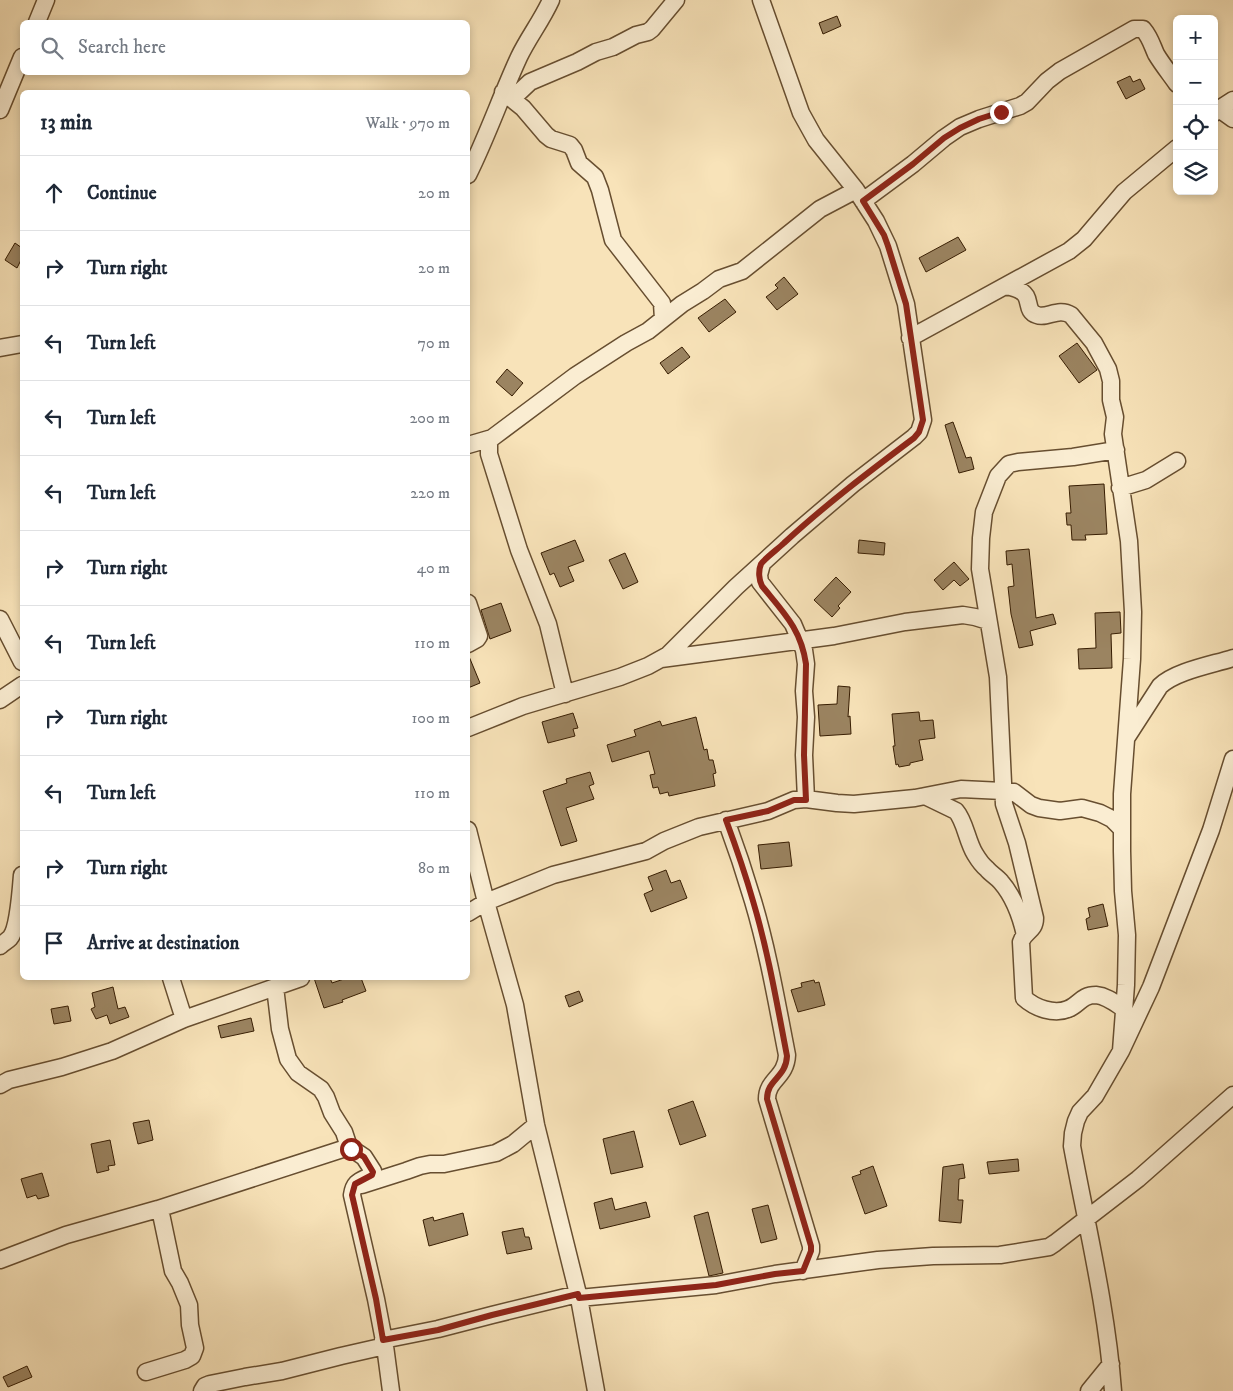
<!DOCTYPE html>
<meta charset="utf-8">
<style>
:root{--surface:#fff;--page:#f2f2f3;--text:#1f2937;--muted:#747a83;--line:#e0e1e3}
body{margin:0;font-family:"IM FELL DW Pica",serif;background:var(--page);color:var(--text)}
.controls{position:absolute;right:15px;top:15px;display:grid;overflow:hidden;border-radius:8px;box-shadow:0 2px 8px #0003}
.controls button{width:45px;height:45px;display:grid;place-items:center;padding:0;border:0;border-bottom:1px solid var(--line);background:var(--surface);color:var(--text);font:25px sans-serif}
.stop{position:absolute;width:15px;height:15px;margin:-11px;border:4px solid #8f2418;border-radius:50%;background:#fff}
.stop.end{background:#8f2418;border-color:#fff;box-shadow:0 1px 5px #0008}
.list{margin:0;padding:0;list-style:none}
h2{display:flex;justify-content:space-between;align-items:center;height:65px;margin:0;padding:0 20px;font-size:21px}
h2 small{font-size:16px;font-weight:400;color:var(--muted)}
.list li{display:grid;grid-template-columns:32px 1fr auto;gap:15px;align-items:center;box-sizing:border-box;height:75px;padding:0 20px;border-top:1px solid var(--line)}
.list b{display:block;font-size:19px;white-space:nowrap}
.list em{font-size:16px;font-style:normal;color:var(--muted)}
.icon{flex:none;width:28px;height:28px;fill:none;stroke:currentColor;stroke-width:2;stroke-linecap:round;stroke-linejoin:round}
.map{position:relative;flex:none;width:1233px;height:1391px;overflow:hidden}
.search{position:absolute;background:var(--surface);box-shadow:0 2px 8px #0003;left:20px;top:20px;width:450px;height:55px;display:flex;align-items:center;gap:12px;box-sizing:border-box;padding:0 18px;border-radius:8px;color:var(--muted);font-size:19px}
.panel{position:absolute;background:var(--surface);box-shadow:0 2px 8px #0003;left:20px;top:90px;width:450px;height:890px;border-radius:8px}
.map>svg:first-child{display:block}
.building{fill:#9b8461;stroke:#371d02}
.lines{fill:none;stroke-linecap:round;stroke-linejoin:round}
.minor-casing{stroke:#674e30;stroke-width:19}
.minor{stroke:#faedd2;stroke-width:16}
.route{stroke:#8f2418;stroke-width:6}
</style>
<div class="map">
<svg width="1233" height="1391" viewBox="0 0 1233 1391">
<rect width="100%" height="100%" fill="#f8e3b9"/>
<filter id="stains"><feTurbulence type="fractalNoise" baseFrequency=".004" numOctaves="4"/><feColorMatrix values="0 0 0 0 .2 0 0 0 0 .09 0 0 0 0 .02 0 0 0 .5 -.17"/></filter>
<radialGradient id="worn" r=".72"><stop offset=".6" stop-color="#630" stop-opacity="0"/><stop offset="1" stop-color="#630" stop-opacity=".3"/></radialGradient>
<!-- building -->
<path class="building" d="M837,16l4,10 -18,8 -4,-11z
M1130,76l3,6 7,-3 5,10 -19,10 -9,-17z
M958,237l8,13 -40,22 -7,-14z
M15,243l7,5v10l-5,10 -12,-8z
M784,277l14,17 -21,16 -11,-13 12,-9 -3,-3z
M725,299l11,13 -27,20 -11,-14z
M1077,343l20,27 -18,13 -20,-27z
M682,347l8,10 -22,17 -8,-11z
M507,369l16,14 -11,13 -16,-14z
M953,422l13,36 5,-1 3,12 -15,4 -14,-48z
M1104,484l3,50 -22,1 1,5h-14l-1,-15h-4l-1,-12h5l-2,-27z
M575,540l9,21 -16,6 6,14 -14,6 -6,-14 -4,2 -9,-22z
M859,540l26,3 -1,12 -26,-2z
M1029,549l7,69 17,-4 3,10 -26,7 3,14 -14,3 -8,-34 -3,-27 6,-1 -2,-22 -5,1 -1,-14z
M625,553l13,29 -15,7 -14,-29z
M954,562l15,17 -9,7 -6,-6 -11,10 -9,-10z
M836,577l15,15 -13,14 2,2 -8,9 -18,-17z
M501,603l10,28 -21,8 -9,-29z
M1120,612l1,21 -10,1 1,34 -33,1 -1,-20 18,-1 -1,-35z
M468,654l12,29 -12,5z
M838,686l12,1 -2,30 2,-1 1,18 -31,2 -2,-31 19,-1z
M919,712l1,9 13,-1 2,18 -16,2 4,20 -13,3v2l-11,2 -1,-3 -2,1 -3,-19h2l-3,-32z
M573,713l5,15 -5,1 2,7 -27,7 -6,-21z
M696,717l8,33 3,-1 2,11h4l3,13 -3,1 2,12 -46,10 -1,-4 -8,2 -2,-7 -5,1 -3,-13 5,-1 -6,-23 -37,11 -5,-17 29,-9 -2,-6 26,-9 2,5z
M590,772l4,12 -5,2 5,13 -28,9 11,33 -16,5 -18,-55 24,-8 -1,-4z
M789,842l3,24 -31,3 -3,-24z
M666,870l5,13 9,-3 7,18 -36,14 -7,-18 9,-4 -5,-13z
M1103,904l5,22 -20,4 -2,-11 4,-2 -2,-9z
M314,978h16l2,5 15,-5h14l5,13 -24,9 1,2 -19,6z
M814,980l1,3 4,-1 6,23 -27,7 -7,-22 11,-3 -1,-4z
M113,987l5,22 7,-2 4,10 -19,7 -3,-9 -11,4 -5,-10 4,-2 -3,-14z
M579,991l4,10 -14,6 -4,-11z
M68,1006l3,15 -17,3 -3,-15z
M251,1018l3,13 -33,7 -3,-12z
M693,1101l13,35 -26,9 -12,-35z
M149,1120l4,20 -15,4 -5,-21z
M634,1131l9,36 -32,7 -8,-35z
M110,1140l5,25 -7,1 1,4 -12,3 -6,-29z
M1018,1159l1,12 -30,3 -2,-12z
M963,1164l2,14 -6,1 -1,21h5l-2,23 -22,-2 4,-54z
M873,1166l14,40 -22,8 -13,-37 9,-3 -1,-3z
M42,1173l7,23 -11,3 -2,-4 -9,3 -6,-19z
M612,1198l3,12 31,-8 4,15 -50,12 -6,-26z
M768,1205l9,34 -16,4 -9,-34z
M708,1212l15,61 -14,3 -15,-60z
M463,1213l5,22 -39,11 -6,-26 10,-3 1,4z
M523,1228l2,9h4l3,12 -25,5 -5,-22z
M27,1366l5,11 -24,10 -5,-10z"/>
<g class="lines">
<!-- minor casing -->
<g class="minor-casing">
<path id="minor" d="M37,22l9,-22
M503,92l20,16 23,27 5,4 19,6 4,5 5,13 16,14 5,13 13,50 49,63 1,16
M512,99l18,-17 47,-20 19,-10 17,-5 23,-12 12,-3 4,-3 24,-29
M1219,109l14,10
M0,110l22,-53
M1214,113l5,-4 14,-9
M468,175c19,-38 33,-79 51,-118 9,-19 23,-37 32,-57
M863,201l50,-37 31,-26 16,-11 19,-8 41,-13 7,-4 20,-21 13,-10 74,-42h9c7,8 9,16 13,25 6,10 14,20 21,30
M1005,286c7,1 17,3 21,10 4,7 1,16 11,19 10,4 21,-8 34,0l23,28 14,26 3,12v19l4,17 -2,17 16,107 4,71 -1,47 -10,135v57l1,40 4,44 -1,50 -5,66
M910,338l159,-87 15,-12 40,-47 53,-44
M0,348l22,-4
M468,445l24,-7
M1116,450l-43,7 -55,5 -9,2 -11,12 -14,36 -3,26 -1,31 18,108 6,127 13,39 18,75c0,14 -11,13 -14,24l3,56c11,10 30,17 44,11 11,-4 13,-14 28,-14 11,1 19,8 28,14
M1120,488l26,-8 31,-19
M762,564l-3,11 1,7 33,42 11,26 2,14 -2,27 2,26 -2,38 2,44
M468,603l11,33 -2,3 -9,5
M0,619l22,43
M661,659l173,-23 71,-14 58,-7 12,2 13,4
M565,694l-17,-70 -29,-74 -30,-96v-12l3,-4 83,-62 51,-33 22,-12 34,-27 21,-13 16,-12 23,-8 78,-62 36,-19
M0,700l22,-15
M468,728l55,-22 97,-29 28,-11 20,-11 68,-68 56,-51 61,-52 61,-47 5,-5 4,-12 -17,-116 -18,-58 -12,-25 -20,-31 -40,-50 -15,-27 -40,-113
M1127,737l33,-51c16,-15 51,-21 73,-28
M925,796l31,15c9,10 11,30 19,43 3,5 7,11 12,15 4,5 10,8 14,13 13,15 20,35 24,53
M726,820c10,27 19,54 27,81 15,50 24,103 34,154 -1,23 -20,24 -20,44l44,147v5l-8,20
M468,830l18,72 29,103 21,120 43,173 17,93
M468,913l18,-11 67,-27 93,-24 18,-10 35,-14 69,-16 26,-11 12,-1 31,4 17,1 61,-6 46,-9 42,2 11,1 17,13 8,3 21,3 22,-3 18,5 12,6 10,10
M0,946c3,-3 7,-5 10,-8 8,-9 11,-50 12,-63
M171,978l13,41
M275,987l5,42 8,30 10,14 23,16 5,8 6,16 12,19 5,15 15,10 9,14 -1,4c-12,6 -18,6 -20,20l24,104 9,47 6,45
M0,1085l9,-5 53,-13 50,-16 72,-32 117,-41
M362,1185l44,-14 14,-5 10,-2h14l52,-11 17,-9 23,-19
M0,1260l66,-25 92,-26 191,-62
M579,1298l137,-13 59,-11 103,-14 55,-4 67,-1 49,-8 6,-4 83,-64 95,-84
M383,1340l55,-11 54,-14 86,-21
M146,1372l39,-12 7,-4 3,-8 -5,-23 -1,-20 -9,-22 -7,-12 -13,-62
M202,1391l3,-5 5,-2 35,-7 37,-6 59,-15 44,-10
M1089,1391l22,-27
M1113,1391c-6,-82 -26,-164 -41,-245l1,-13 3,-12 4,-9 15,-16 26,-45 30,-64 60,-157 22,-71"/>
</g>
<!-- minor -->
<use href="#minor" class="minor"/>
</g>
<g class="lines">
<!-- route -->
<path class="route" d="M351,1149l13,8 9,15 -1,3 -17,9 -3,11 24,104 7,41 55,-10 54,-15 86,-21 1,4 137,-13 59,-11 28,-3 8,-20v-5l-44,-147c0,-20 19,-21 20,-43 -10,-52 -19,-105 -34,-155 -8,-28 -17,-54 -27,-81l42,-9 26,-11h12l-2,-45 2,-91c-5,-35 -22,-51 -44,-78 -3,-6 -4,-15 -1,-22 3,-5 18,-16 23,-21 41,-38 86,-72 130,-105l5,-6 4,-12 -17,-116 -18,-58 -4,-11 -21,-34 50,-37 31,-26 16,-10 19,-9 22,-7"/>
</g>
<rect width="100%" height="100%" filter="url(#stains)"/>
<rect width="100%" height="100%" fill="url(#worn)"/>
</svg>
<div class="controls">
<button>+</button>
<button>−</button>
<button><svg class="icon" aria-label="locate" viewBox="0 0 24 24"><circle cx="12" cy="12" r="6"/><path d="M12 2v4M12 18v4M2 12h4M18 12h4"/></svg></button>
<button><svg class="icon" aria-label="layers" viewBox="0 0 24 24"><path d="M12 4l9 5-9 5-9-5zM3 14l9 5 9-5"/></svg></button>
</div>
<div class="stop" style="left:351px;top:1149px"></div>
<div class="stop end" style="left:1001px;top:112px"></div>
<div class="search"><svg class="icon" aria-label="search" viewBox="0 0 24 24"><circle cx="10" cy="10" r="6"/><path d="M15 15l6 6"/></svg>Search here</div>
<section class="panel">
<h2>13 min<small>Walk · 970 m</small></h2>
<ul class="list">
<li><svg class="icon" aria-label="ahead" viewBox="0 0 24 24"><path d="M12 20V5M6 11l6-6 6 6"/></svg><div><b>Continue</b></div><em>20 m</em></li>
<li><svg class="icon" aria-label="right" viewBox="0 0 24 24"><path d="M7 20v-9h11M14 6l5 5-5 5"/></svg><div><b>Turn right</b></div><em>20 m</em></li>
<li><svg class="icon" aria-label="left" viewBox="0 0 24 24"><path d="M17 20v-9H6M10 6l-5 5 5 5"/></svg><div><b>Turn left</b></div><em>70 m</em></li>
<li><svg class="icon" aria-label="left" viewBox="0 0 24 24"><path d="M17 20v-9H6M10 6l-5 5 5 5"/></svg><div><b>Turn left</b></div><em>200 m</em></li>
<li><svg class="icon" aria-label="left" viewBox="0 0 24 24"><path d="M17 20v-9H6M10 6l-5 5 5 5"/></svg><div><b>Turn left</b></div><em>220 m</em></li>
<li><svg class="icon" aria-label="right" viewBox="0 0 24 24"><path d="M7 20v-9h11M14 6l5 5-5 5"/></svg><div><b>Turn right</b></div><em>40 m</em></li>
<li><svg class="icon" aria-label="left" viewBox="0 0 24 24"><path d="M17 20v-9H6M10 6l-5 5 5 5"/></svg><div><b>Turn left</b></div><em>110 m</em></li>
<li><svg class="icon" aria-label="right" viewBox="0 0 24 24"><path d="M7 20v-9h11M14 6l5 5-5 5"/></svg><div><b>Turn right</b></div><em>100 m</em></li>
<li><svg class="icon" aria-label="left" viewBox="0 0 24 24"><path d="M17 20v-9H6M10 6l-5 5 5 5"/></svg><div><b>Turn left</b></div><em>110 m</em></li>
<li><svg class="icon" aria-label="right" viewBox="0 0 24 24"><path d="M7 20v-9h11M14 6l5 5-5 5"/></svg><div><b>Turn right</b></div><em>80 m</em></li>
<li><svg class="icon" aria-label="arrive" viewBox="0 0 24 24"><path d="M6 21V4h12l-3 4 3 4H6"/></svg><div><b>Arrive at destination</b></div></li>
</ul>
</section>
</div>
